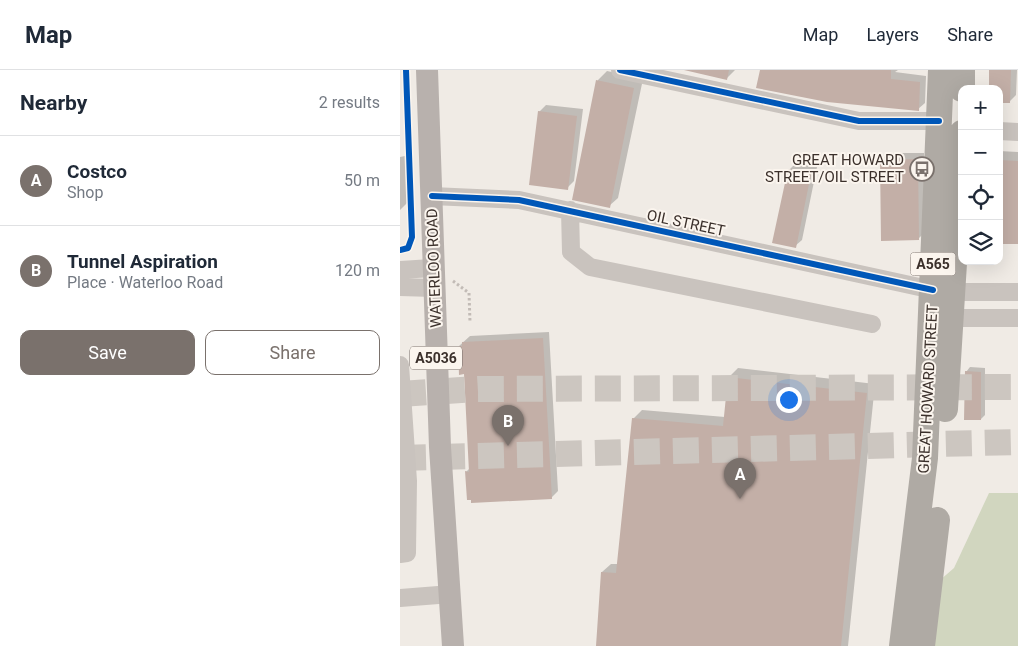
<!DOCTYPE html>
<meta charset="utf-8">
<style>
:root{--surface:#fff;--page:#f2f2f3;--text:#1f2937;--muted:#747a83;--line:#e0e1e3;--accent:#7a716c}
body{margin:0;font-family:Roboto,sans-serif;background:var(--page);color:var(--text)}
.controls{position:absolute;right:15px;top:15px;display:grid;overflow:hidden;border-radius:10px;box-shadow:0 5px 20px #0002}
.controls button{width:45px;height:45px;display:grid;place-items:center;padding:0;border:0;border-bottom:1px solid var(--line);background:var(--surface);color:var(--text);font:25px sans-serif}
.you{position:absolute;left:388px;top:329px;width:18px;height:18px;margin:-12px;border:4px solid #fff;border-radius:50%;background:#1a73e8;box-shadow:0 0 0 8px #1a73e833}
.badge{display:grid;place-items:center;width:32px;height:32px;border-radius:50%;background:var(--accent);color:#fff;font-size:16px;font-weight:700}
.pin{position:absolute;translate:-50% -41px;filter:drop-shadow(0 1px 2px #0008)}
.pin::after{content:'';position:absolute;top:26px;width:18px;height:15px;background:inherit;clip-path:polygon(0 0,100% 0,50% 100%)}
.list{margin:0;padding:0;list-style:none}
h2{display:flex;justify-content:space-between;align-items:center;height:65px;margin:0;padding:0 20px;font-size:21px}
h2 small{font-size:16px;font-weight:400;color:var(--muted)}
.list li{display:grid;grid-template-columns:32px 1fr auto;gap:15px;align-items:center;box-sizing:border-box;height:90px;padding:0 20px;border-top:1px solid var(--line)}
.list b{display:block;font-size:19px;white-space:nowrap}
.list p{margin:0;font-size:16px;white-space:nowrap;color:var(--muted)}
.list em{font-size:16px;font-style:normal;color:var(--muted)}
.actions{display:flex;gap:10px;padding:15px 20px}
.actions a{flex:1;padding:11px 0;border:1px solid var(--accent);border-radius:10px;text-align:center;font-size:18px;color:var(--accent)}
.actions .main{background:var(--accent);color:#fff}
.icon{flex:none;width:28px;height:28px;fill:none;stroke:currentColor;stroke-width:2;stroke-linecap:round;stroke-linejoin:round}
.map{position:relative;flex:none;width:618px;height:576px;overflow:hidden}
header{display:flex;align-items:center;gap:30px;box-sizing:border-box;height:70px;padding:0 25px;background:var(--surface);border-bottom:1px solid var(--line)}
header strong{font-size:24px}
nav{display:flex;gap:28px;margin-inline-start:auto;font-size:18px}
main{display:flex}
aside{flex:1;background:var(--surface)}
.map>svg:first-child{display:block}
.green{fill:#d1d6bf}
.shadow{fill:#0003}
.building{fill:#c3afa7}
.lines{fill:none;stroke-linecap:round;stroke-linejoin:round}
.highway-tunnel{stroke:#ccc6c0;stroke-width:26;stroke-dasharray:26 13;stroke-linecap:butt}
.path{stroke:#c2bbb6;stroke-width:3;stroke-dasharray:2.5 2.5;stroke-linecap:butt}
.minor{stroke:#c9c3be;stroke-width:18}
.major{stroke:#b8b1ad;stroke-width:22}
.highway{stroke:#afaaa4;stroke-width:26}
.cycleway-casing{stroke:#fbf5ee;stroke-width:9}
.cycleway{stroke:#0057b8;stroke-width:6}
.labels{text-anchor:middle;stroke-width:4;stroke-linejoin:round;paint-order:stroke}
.shield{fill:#fbf5ee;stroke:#756b66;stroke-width:1}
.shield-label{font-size:14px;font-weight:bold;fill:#3b302b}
.poi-label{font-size:15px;fill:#3b302b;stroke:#fbf5ee;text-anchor:end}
.street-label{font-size:15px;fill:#3b302b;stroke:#fbf5ee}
</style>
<header>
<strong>Map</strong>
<nav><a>Map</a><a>Layers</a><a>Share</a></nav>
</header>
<main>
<aside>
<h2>Nearby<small>2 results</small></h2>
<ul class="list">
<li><span class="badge">A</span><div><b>Costco</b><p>Shop</p></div><em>50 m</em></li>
<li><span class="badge">B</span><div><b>Tunnel Aspiration</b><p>Place · Waterloo Road</p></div><em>120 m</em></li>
</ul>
<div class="actions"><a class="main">Save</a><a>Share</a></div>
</aside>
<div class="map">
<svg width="618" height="576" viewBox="0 0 618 576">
<rect width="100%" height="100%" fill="#f0ebe5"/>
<!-- green -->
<path class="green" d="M589,423h29v153h-86l7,-65 15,-13z"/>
<!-- shadow -->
<path class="shadow" d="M287,0h48l-9,9z
M361,0h137l-3,2 31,4 -1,27 -7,6z
M590,0h27l-1,25 -7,7 -10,-13z
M207,1l36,8 -25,119 -9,8 -36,-7 25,-119z
M146,35l37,4 -9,72 -7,7 -28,-76z
M599,81l19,1v91l-19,-1z
M488,83h36l1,79 -7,7 -37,-79z
M5,86l2,47 -7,7v-53z
M396,93l21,4 -15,73 -7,6 -6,-76z
M149,262l9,159 -7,7 -85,-26 4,-4 -5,-96 -6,-26 11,-10z
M570,297l15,1v47l-4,4 -15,-47z
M338,298l137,16 -27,262h-251l5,-74 9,-8h8l14,-145 9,-9 83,7 4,-40z"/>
<!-- building -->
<path class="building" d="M284,0h45l-2,10z
M360,0h131v9l29,3 -1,29 -92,-9 -71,-14z
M589,0h22l-1,33h-11v-14h-10z
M196,10l38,8 -24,120 -38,-8z
M138,41l39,5 -9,74 -39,-5z
M518,89l1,81 -38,1 -1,-81z
M599,90l19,1v83h-19z
M388,99l23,5 -15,74 -24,-5z
M143,268l9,161 -81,4v-3h-4l-2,-29 4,1 -5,-98 -5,1 -1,-29h4v-4z
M565,301l16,1v48h-17z
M328,307l139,16 -26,253h-245l5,-74 15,1 16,-155 91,8z"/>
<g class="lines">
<!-- highway-tunnel -->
<path class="highway-tunnel" d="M0,324l78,-5 540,-2
M0,388l618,-16"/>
<!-- path -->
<path class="path" d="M53,211l16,12 1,29"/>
<!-- minor -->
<path class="minor" d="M220,0l239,51h80
M599,61l19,1
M32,126l87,4 414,90
M170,140l1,42 19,15 282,57
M0,200l32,-2
M0,217l33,1
M553,222h65
M551,248h67
M0,295l8,116 -1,72 -7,1
M0,528l51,-4"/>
<!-- major -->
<path class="major" d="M27,0l13,377 13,199"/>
<!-- highway -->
<path class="highway" d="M562,19v-19
M545,339l17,-276
M502,576l23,-188 16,-388
M522,576l15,-126"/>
<!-- cycleway casing -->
<g class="cycleway-casing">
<path id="cycleway" d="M220,0l239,51h80
M32,126l87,4 414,90
M0,180l8,-2 4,-11 -6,-167"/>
</g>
<!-- cycleway -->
<use href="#cycleway" class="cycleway"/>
</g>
<!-- icons -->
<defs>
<g id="bus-ring" transform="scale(1.25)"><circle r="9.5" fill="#fbf5ee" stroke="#7a716c" stroke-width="1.5"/><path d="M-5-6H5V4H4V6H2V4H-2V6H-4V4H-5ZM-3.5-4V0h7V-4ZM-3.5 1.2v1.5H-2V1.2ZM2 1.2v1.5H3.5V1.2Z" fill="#7a716c"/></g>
</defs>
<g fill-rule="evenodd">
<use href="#bus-ring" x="522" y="99"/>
</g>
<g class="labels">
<!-- shield labels -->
<g class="shield">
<rect x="510.5" y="182.5" width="45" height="23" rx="4"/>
<rect x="10" y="276.5" width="52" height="23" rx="4"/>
</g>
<g class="shield-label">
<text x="533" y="199">A565</text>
<text x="36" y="293">A5036</text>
</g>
<!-- poi labels -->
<g class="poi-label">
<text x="504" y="95">GREAT HOWARD<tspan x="504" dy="17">STREET/OIL STREET</tspan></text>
</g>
<!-- street labels -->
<g class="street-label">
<text transform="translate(286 153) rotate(12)" y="5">OIL STREET</text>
<text transform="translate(34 198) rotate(-92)" y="5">WATERLOO ROAD</text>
<text transform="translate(528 319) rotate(-87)" y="5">GREAT HOWARD STREET</text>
</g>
</g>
</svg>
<div class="controls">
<button>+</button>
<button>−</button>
<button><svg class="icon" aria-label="locate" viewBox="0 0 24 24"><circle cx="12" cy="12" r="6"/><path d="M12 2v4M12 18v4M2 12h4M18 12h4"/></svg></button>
<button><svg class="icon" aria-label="layers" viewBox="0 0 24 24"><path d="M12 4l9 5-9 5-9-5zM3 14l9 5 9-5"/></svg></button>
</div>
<div class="you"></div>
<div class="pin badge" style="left:340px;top:429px">A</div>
<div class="pin badge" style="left:108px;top:376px">B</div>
</div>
</main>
